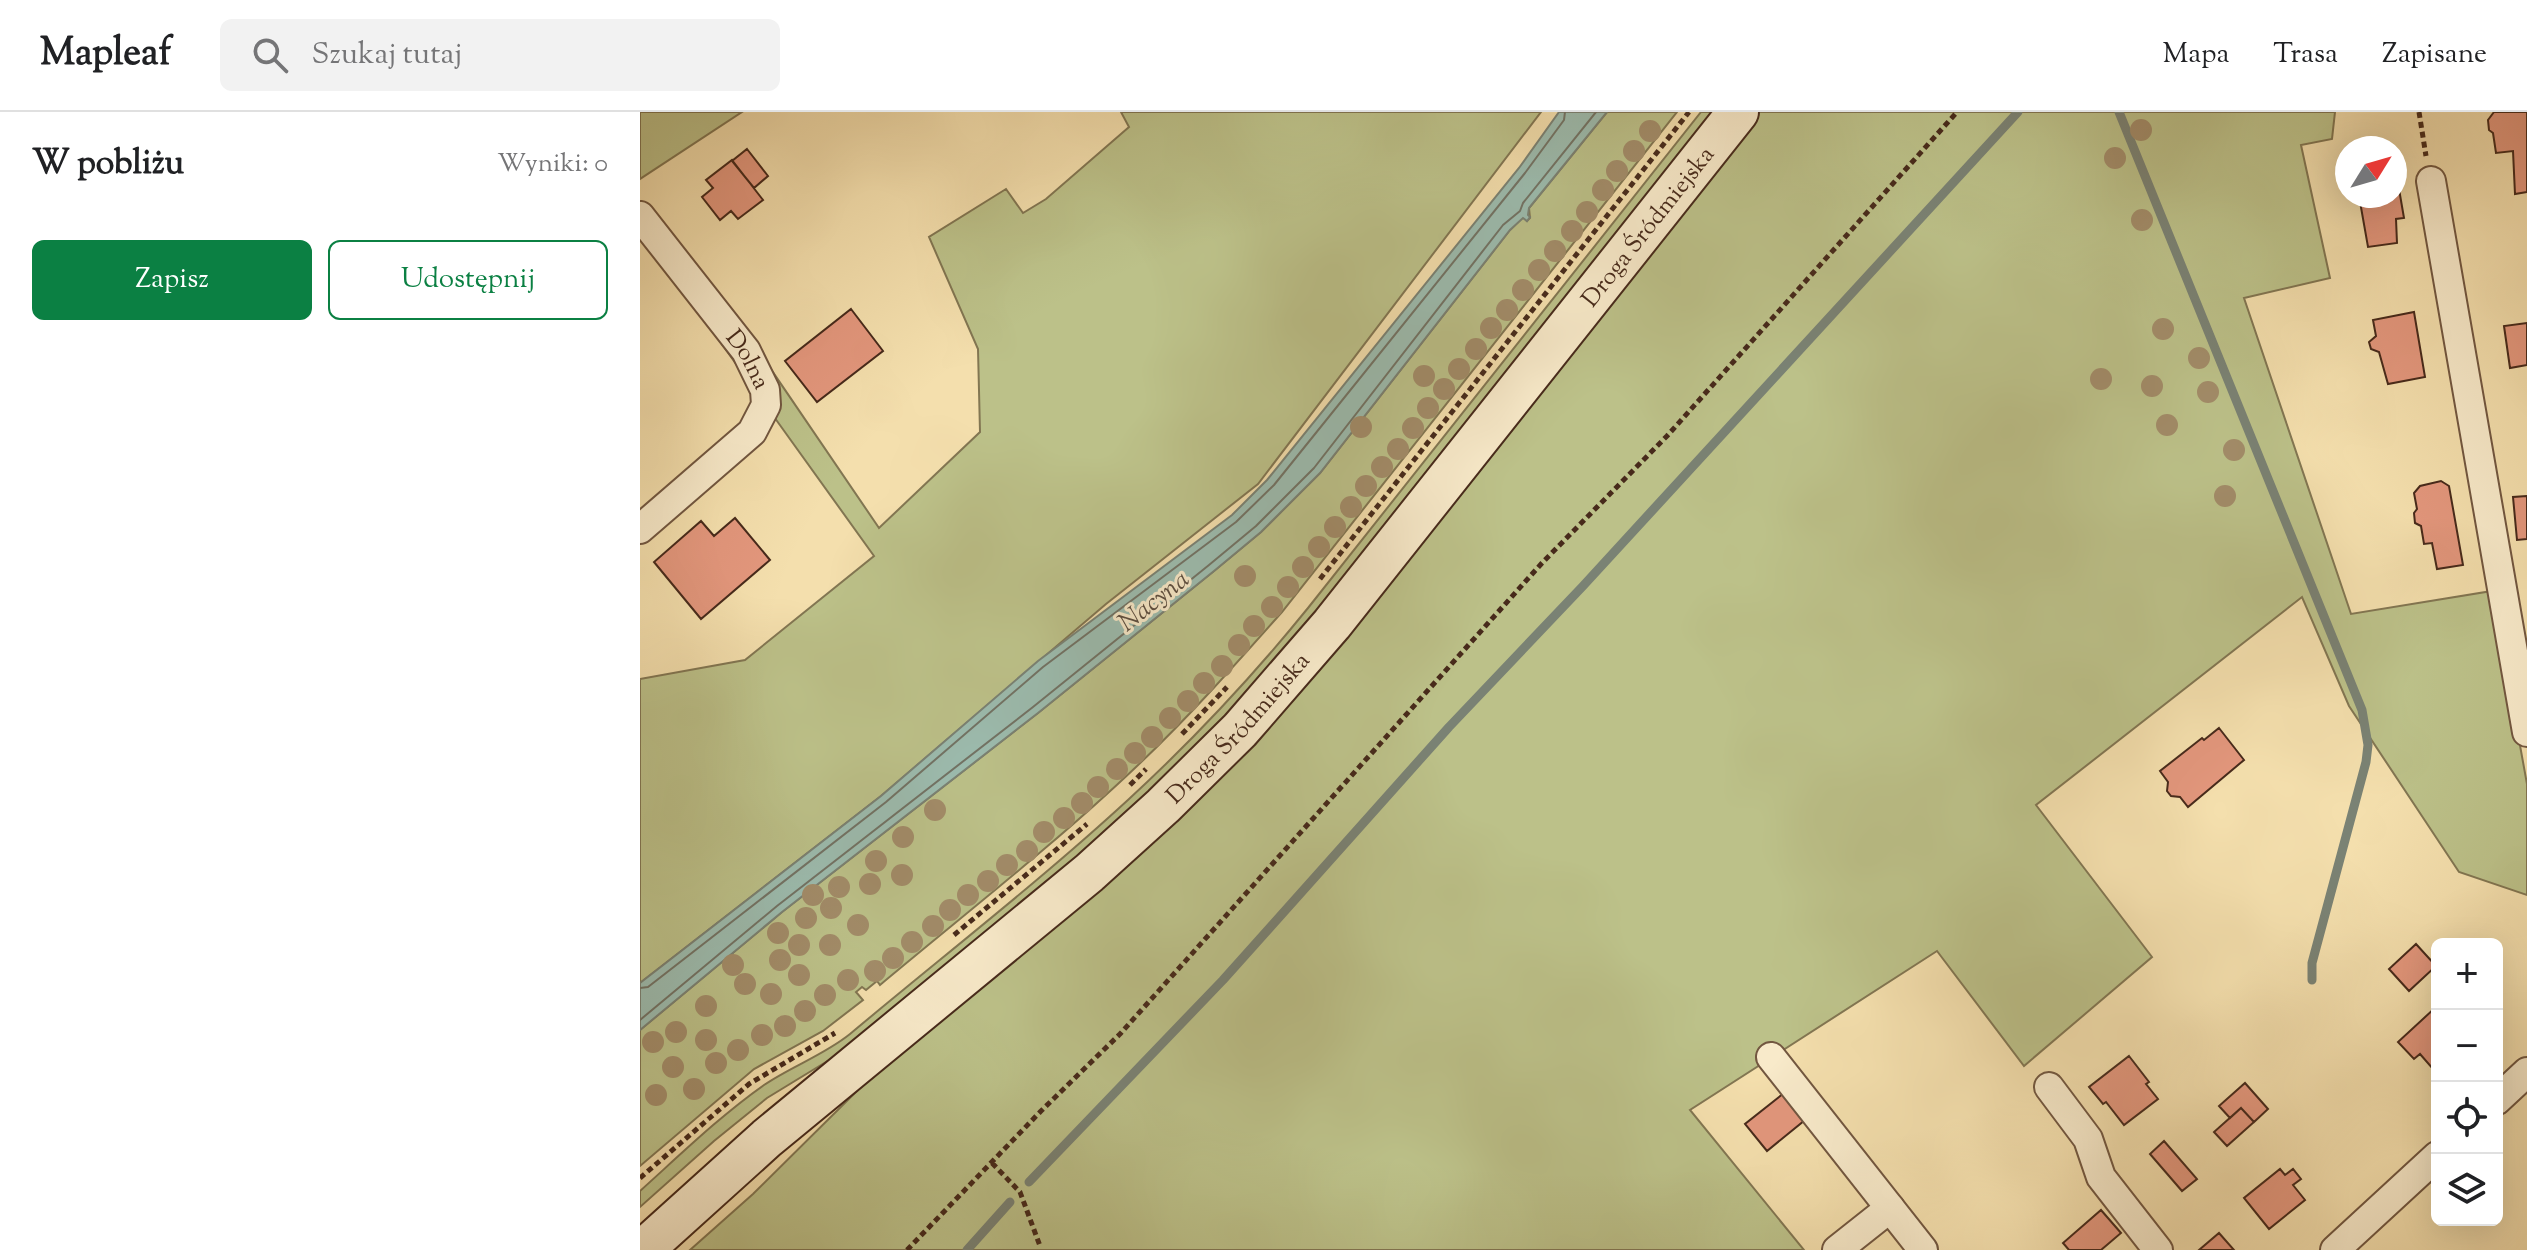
<!DOCTYPE html>
<html lang="pl">
<meta charset="utf-8">
<style>
:root{--surface:#fff;--page:#f2f2f2;--text:#202124;--muted:#757577;--line:#e0e0e0;--accent:#0b8043}
body{margin:0;font-family:"Sorts Mill Goudy",serif;background:var(--page);color:var(--text)}
.controls{position:absolute;right:24px;bottom:24px;display:grid;overflow:hidden;border-radius:12px;box-shadow:0 8px 32px #0002}
.controls button{width:72px;height:72px;display:grid;place-items:center;padding:0;border:0;border-bottom:2px solid var(--line);background:var(--surface);color:var(--text);font:40px sans-serif}
.compass{position:absolute;left:1695px;top:24px;width:72px;height:72px;border-radius:50%;background:var(--surface);box-shadow:0 8px 32px #0002;rotate:53deg}
.list{margin:0;padding:0;list-style:none}
h2{display:flex;justify-content:space-between;align-items:center;height:104px;margin:0;padding:0 32px;font-size:34px}
h2 small{font-size:26px;font-weight:400;color:var(--muted)}
.actions{display:flex;gap:16px;padding:24px 32px}
.actions a{flex:1;padding:18px 0;border:2px solid var(--accent);border-radius:12px;text-align:center;font-size:28px;color:var(--accent)}
.actions .main{background:var(--accent);color:#fff}
.icon{flex:none;width:44px;height:44px;fill:none;stroke:currentColor;stroke-width:2;stroke-linecap:round;stroke-linejoin:round}
.map{position:relative;flex:none;width:1887px;height:1138px;overflow:hidden}
header{display:flex;align-items:center;gap:48px;box-sizing:border-box;height:112px;padding:0 40px;background:var(--surface);border-bottom:2px solid var(--line)}
header strong{font-size:38px}
nav{display:flex;gap:44px;margin-inline-start:auto;font-size:28px}
.search{width:560px;height:72px;background:var(--page);display:flex;align-items:center;gap:20px;box-sizing:border-box;padding:0 28px;border-radius:12px;color:var(--muted);font-size:30px}
main{display:flex}
aside{flex:1;background:var(--surface)}
.map>svg:first-child{display:block}
.green{fill:#bcc189;stroke:#827652;stroke-width:2}
.water{fill:#9cbcaf;stroke:#7a8274;stroke-width:2}
.lines{fill:none;stroke-linecap:round;stroke-linejoin:round}
.shore{stroke:#727365;stroke-width:2}
.stream{stroke:#7a8274;stroke-width:9}
.building{fill:#e3977d;stroke:#472a1b;stroke-width:2}
.street-casing{stroke:#725740;stroke-width:32}
.secondary-casing{stroke:#472a1b;stroke-width:44}
.path{stroke:#472a1b;stroke-width:5;stroke-dasharray:6 4;stroke-linecap:butt}
.street{stroke:#f8eaca;stroke-width:28}
.secondary{stroke:#f8eaca;stroke-width:40}
.tree{fill:#a28c69}
.labels{text-anchor:middle;stroke-width:6;stroke-linejoin:round;paint-order:stroke}
.street-label{font-size:24px;fill:#472a1b;stroke:#f8eaca}
.water-label{font-size:26px;font-style:italic;fill:#5c4e40;stroke:#f8eaca}
</style>
<header>
<strong>Mapleaf</strong>
<div class="search"><svg class="icon" aria-label="search" viewBox="0 0 24 24"><circle cx="10" cy="10" r="6"/><path d="M15 15l6 6"/></svg>Szukaj tutaj</div>
<nav><a>Mapa</a><a>Trasa</a><a>Zapisane</a></nav>
</header>
<main>
<aside>
<h2>W pobliżu<small>Wyniki: 0</small></h2>
<ul class="list">
</ul>
<div class="actions"><a class="main">Zapisz</a><a>Udostępnij</a></div>
</aside>
<div class="map">
<svg width="1887" height="1138" viewBox="0 0 1887 1138">
<rect width="100%" height="100%" fill="#f4dfad"/>
<filter id="stains"><feTurbulence type="fractalNoise" baseFrequency=".0025" numOctaves="4"/><feColorMatrix values="0 0 0 0 .2 0 0 0 0 .09 0 0 0 0 .02 0 0 0 .5 -.17"/></filter>
<radialGradient id="worn" r=".72"><stop offset=".6" stop-color="#630" stop-opacity="0"/><stop offset="1" stop-color="#630" stop-opacity=".3"/></radialGradient>
<!-- green -->
<path class="green" d="M0,0h102l-102,67z
M481,0h420l-283,372 -152,120 -225,192 -241,187v-304l105,-19 129,-104 -176,-245 51,26 130,191 101,-96 -2,-83 -49,-112 77,-48 17,24 23,-14 83,-72z
M967,0h70l-395,500c-47,53 -94,106 -146,155 -81,77 -170,146 -256,218l-3,-4 -11,9 -4,-3 -6,5 7,8 -40,31 -69,38 -114,97v-136l142,-118 256,-199 176,-142 47,-39 59,-59 190,-243 13,-13 4,4 3,-3 -1,-10z
M1061,0h14l-398,502 -128,143 -94,87 -256,210 -72,44 -53,43 -74,66v-16c40,-36 80,-75 124,-106 28,-19 60,-30 86,-51 93,-78 190,-153 279,-235 64,-59 124,-123 179,-191z
M1118,0h577l-3,27 -31,6 29,133 -86,20 107,316 141,-23 35,193v111l-68,-23 -110,-166 -47,-109 -266,208 116,152 -128,109 -87,-115 -247,159 114,140h-1114l63,-56 112,-111 497,-469z"/>
<!-- water -->
<path class="water" d="M919,0h48l-78,96 -1,7 2,2 -3,4 -4,-3 -13,12 -190,243 -59,59 -47,39 -176,142 -256,199 -142,118v-47l241,-187 157,-135 194,-146 35,-35 252,-312z"/>
<g class="lines">
<!-- shore -->
<path class="shore" d="M0,876l8,-1 238,-185 157,-135 193,-145 38,-37 251,-312 39,-53 1,-8
M0,908l137,-114 256,-199 176,-142 47,-39 58,-58 189,-243 17,-14 3,-8 73,-91"/>
<!-- stream -->
<path class="stream" d="M1479,0l243,598 6,35 -2,17 -54,201v17
M389,1070l194,-202 226,-253 134,-141 435,-474
M327,1138l43,-48"/>
</g>
<!-- building -->
<path class="building" d="M1854,0h33v80l-12,2 -2,-43 -17,2 -3,-20 -4,-3 -1,-10z
M107,37l21,27 -14,12 -22,-27z
M92,48l31,40 -25,19 -7,-8 -11,9 -18,-23 11,-9 -7,-8z
M1759,77l5,29 -8,1 1,24 -29,4 -9,-51h36v-6z
M211,197l32,42 -66,51 -32,-41z
M1774,200l11,65 -37,7 -9,-32 -8,-3 -2,-7 7,-6 -3,-16z
M1887,211v42l-17,3 -6,-42z
M1801,369l8,5 14,79 -26,4 -5,-26 -8,1 -3,-18 -6,-3 -1,-10 3,-4 -3,-16 6,-7z
M1887,384v43l-10,1 -4,-43z
M95,406l35,42 -69,59 -47,-57 47,-41 13,15z
M1579,616l25,32 -56,47 -8,-10 -9,-1 -4,-5 1,-9 -8,-11 42,-33 2,2z
M1776,832l20,22 -27,25 -20,-22z
M1796,895l1,59 -4,3 -13,-15 -6,5 -16,-17z
M1489,944l20,26 -3,2 12,15 -34,26 -18,-23 -3,2 -14,-17z
M1605,971l23,26 -14,13 -13,-14 -11,10 -11,-12z
M1144,981l21,27 -38,31 -22,-27z
M1601,996l13,14 -27,24 -13,-14z
M1524,1029l33,38 -15,12 -32,-37z
M1640,1057l5,6 8,-6 8,10 -8,6 12,15 -36,29 -25,-31z
M1461,1098l20,23 -20,17h-32l-6,-7z
M1579,1121l15,17h-35z"/>
<g class="lines">
<!-- street casing -->
<g class="street-casing">
<g id="street">
<path d="M1791,69l96,551"/>
<path id="s1" d="M0,104l106,135 19,39 1,15 -14,27 -112,97"/>
<path d="M1131,945l152,193"/>
<path d="M1409,975l39,52 13,38 57,73"/>
<path d="M1857,988l30,-28"/>
<path d="M1197,1138l53,-42"/>
<path d="M1695,1138l102,-94"/>
</g>
</g>
<!-- secondary casing -->
<g class="secondary-casing">
<g id="secondary">
<path id="s2" d="M3,1138l124,-112 322,-265 74,-67 77,-76 92,-106 406,-512"/>
</g>
</g>
<!-- path -->
<path class="path" d="M1779,0l7,44
M680,467l369,-467
M542,622l45,-47
M490,673l16,-16
M314,823l133,-111
M352,1051l28,29 20,54
M0,1066l109,-94 86,-51
M267,1138l134,-139 79,-77 422,-471 125,-127 290,-324"/>
<!-- street -->
<use href="#street" class="street"/>
<!-- secondary -->
<use href="#secondary" class="secondary"/>
</g>
<!-- trees -->
<g class="tree">
<circle cx="1501" cy="18" r="11"/>
<circle cx="1010" cy="19" r="11"/>
<circle cx="994" cy="39" r="11"/>
<circle cx="1475" cy="46" r="11"/>
<circle cx="977" cy="59" r="11"/>
<circle cx="963" cy="78" r="11"/>
<circle cx="947" cy="100" r="11"/>
<circle cx="1502" cy="108" r="11"/>
<circle cx="932" cy="119" r="11"/>
<circle cx="915" cy="139" r="11"/>
<circle cx="899" cy="158" r="11"/>
<circle cx="883" cy="178" r="11"/>
<circle cx="867" cy="198" r="11"/>
<circle cx="851" cy="216" r="11"/>
<circle cx="1523" cy="217" r="11"/>
<circle cx="836" cy="237" r="11"/>
<circle cx="1559" cy="246" r="11"/>
<circle cx="819" cy="257" r="11"/>
<circle cx="784" cy="264" r="11"/>
<circle cx="1461" cy="267" r="11"/>
<circle cx="1512" cy="274" r="11"/>
<circle cx="804" cy="277" r="11"/>
<circle cx="1568" cy="280" r="11"/>
<circle cx="788" cy="296" r="11"/>
<circle cx="1527" cy="313" r="11"/>
<circle cx="721" cy="315" r="11"/>
<circle cx="773" cy="316" r="11"/>
<circle cx="758" cy="337" r="11"/>
<circle cx="1594" cy="338" r="11"/>
<circle cx="742" cy="355" r="11"/>
<circle cx="726" cy="374" r="11"/>
<circle cx="1585" cy="384" r="11"/>
<circle cx="711" cy="395" r="11"/>
<circle cx="695" cy="415" r="11"/>
<circle cx="679" cy="435" r="11"/>
<circle cx="663" cy="455" r="11"/>
<circle cx="605" cy="464" r="11"/>
<circle cx="648" cy="475" r="11"/>
<circle cx="632" cy="495" r="11"/>
<circle cx="614" cy="514" r="11"/>
<circle cx="599" cy="533" r="11"/>
<circle cx="582" cy="554" r="11"/>
<circle cx="564" cy="571" r="11"/>
<circle cx="548" cy="589" r="11"/>
<circle cx="530" cy="606" r="11"/>
<circle cx="512" cy="625" r="11"/>
<circle cx="495" cy="641" r="11"/>
<circle cx="477" cy="657" r="11"/>
<circle cx="458" cy="675" r="11"/>
<circle cx="442" cy="691" r="11"/>
<circle cx="295" cy="698" r="11"/>
<circle cx="424" cy="706" r="11"/>
<circle cx="404" cy="720" r="11"/>
<circle cx="263" cy="725" r="11"/>
<circle cx="387" cy="739" r="11"/>
<circle cx="236" cy="749" r="11"/>
<circle cx="367" cy="753" r="11"/>
<circle cx="262" cy="763" r="11"/>
<circle cx="348" cy="769" r="11"/>
<circle cx="230" cy="772" r="11"/>
<circle cx="199" cy="775" r="11"/>
<circle cx="173" cy="783" r="11"/>
<circle cx="328" cy="783" r="11"/>
<circle cx="191" cy="796" r="11"/>
<circle cx="310" cy="798" r="11"/>
<circle cx="166" cy="806" r="11"/>
<circle cx="218" cy="813" r="11"/>
<circle cx="293" cy="814" r="11"/>
<circle cx="138" cy="821" r="11"/>
<circle cx="272" cy="830" r="11"/>
<circle cx="159" cy="833" r="11"/>
<circle cx="190" cy="833" r="11"/>
<circle cx="253" cy="846" r="11"/>
<circle cx="140" cy="848" r="11"/>
<circle cx="93" cy="853" r="11"/>
<circle cx="235" cy="859" r="11"/>
<circle cx="159" cy="863" r="11"/>
<circle cx="208" cy="868" r="11"/>
<circle cx="105" cy="872" r="11"/>
<circle cx="131" cy="882" r="11"/>
<circle cx="185" cy="883" r="11"/>
<circle cx="66" cy="894" r="11"/>
<circle cx="165" cy="899" r="11"/>
<circle cx="145" cy="914" r="11"/>
<circle cx="36" cy="920" r="11"/>
<circle cx="122" cy="923" r="11"/>
<circle cx="66" cy="928" r="11"/>
<circle cx="13" cy="930" r="11"/>
<circle cx="98" cy="938" r="11"/>
<circle cx="76" cy="951" r="11"/>
<circle cx="33" cy="955" r="11"/>
<circle cx="54" cy="977" r="11"/>
<circle cx="16" cy="983" r="11"/>
</g>
<g class="labels">
<!-- street labels -->
<g class="street-label">
<text dy="8" stroke="none"><textPath href="#s2" startOffset="1440">Droga Śródmiejska</textPath></text>
<text dy="8" stroke="none"><textPath href="#s1" startOffset="180">Dolna</textPath></text>
<text dy="8" stroke="none"><textPath href="#s2" startOffset="792">Droga Śródmiejska</textPath></text>
</g>
<!-- water labels -->
<g class="water-label">
<text transform="translate(513 488) rotate(-38)" y="9">Nacyna</text>
</g>
</g>
<rect width="100%" height="100%" filter="url(#stains)"/>
<rect width="100%" height="100%" fill="url(#worn)"/>
</svg>
<div class="controls">
<button>+</button>
<button>−</button>
<button><svg class="icon" aria-label="locate" viewBox="0 0 24 24"><circle cx="12" cy="12" r="6"/><path d="M12 2v4M12 18v4M2 12h4M18 12h4"/></svg></button>
<button><svg class="icon" aria-label="layers" viewBox="0 0 24 24"><path d="M12 4l9 5-9 5-9-5zM3 14l9 5 9-5"/></svg></button>
</div>
<svg class="compass" viewBox="-18 -18 36 36"><path d="M0-13l5 13h-10z" fill="#e53935"/><path d="M0 13l5-13h-10z" fill="#757577"/></svg>
</div>
</main>
